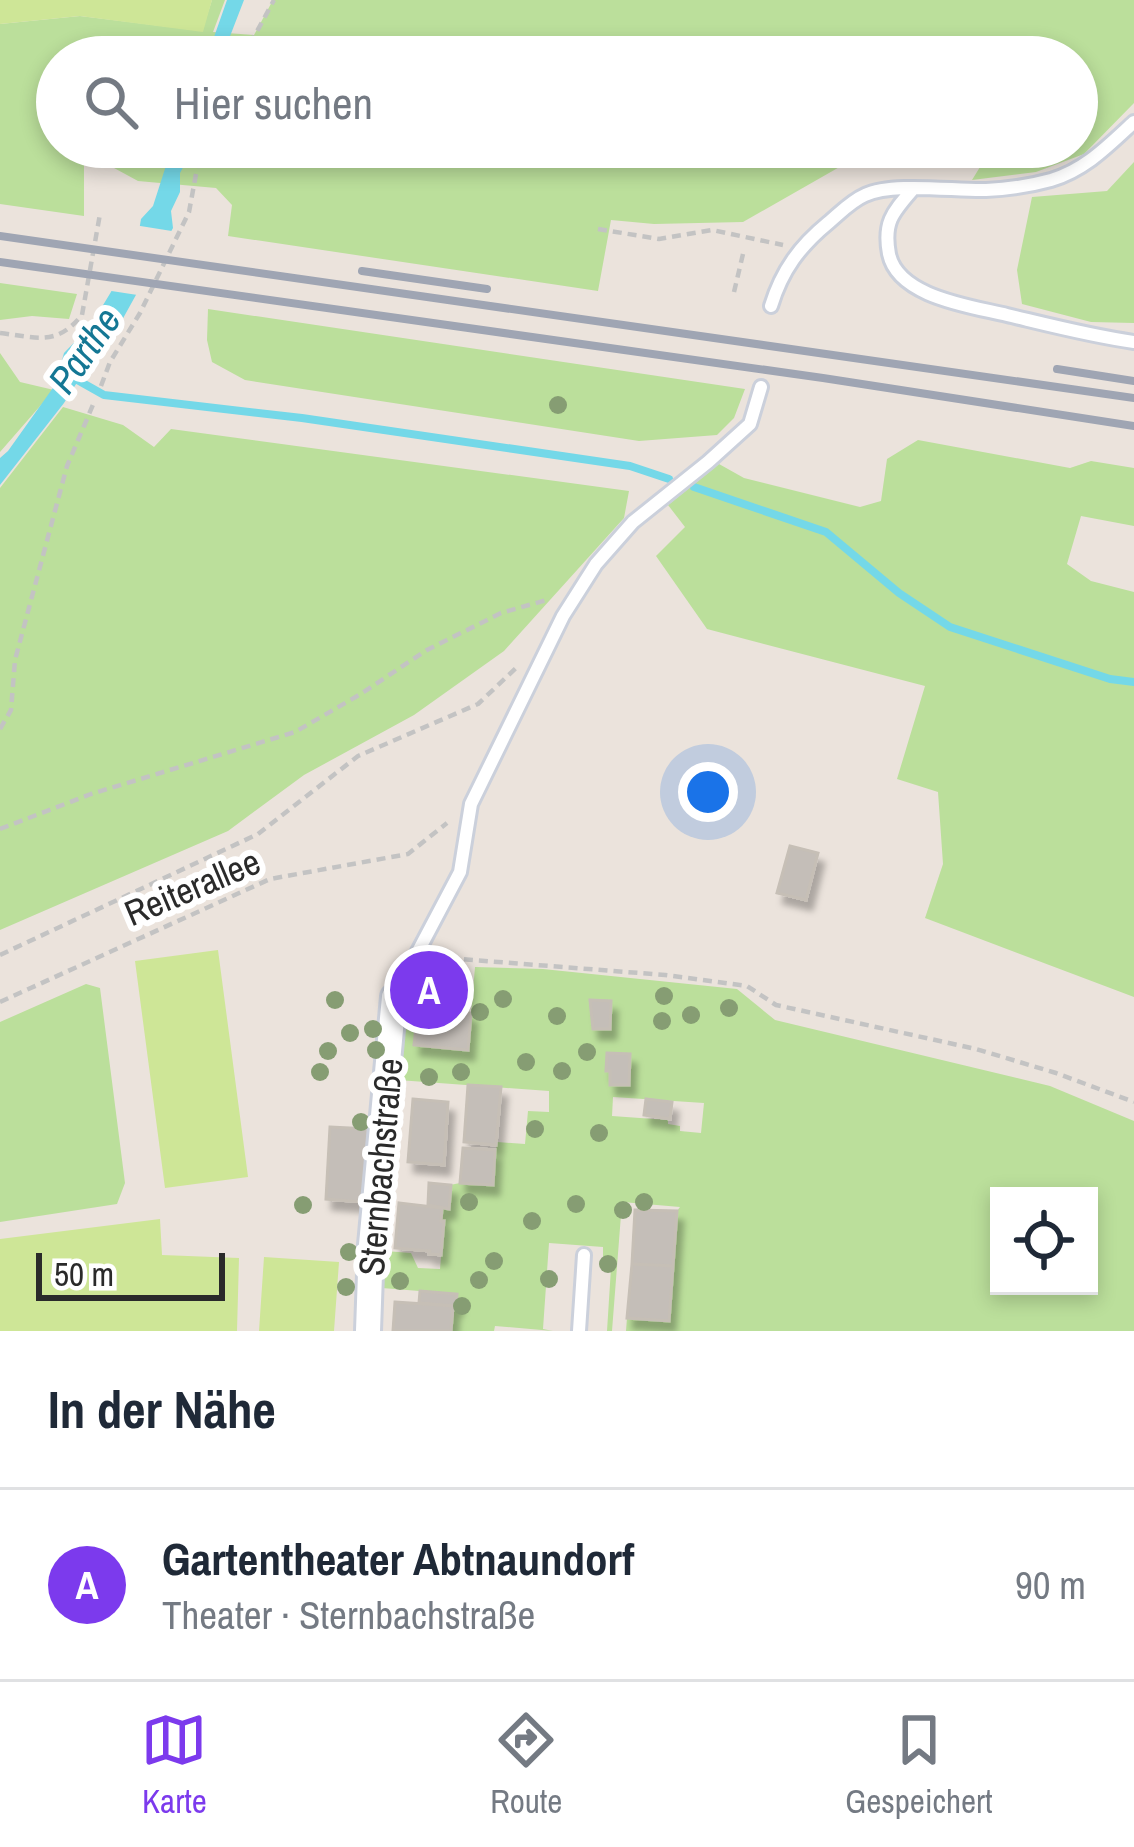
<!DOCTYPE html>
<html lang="de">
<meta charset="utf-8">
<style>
:root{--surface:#fff;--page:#f6f6f7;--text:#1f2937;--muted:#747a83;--line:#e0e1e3;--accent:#7c3aed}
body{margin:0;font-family:"Archivo Narrow",sans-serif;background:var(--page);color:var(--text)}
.controls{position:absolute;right:36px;bottom:36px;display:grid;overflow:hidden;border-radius:0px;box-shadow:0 6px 18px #0003}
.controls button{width:108px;height:108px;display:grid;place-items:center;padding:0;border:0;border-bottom:3px solid var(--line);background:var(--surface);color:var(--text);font:60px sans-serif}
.scale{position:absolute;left:36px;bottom:30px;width:189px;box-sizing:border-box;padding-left:12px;border:6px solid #2a2a2a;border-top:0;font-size:33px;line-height:42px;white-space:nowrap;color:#2a2a2a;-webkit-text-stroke:9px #fff;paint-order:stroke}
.you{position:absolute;left:708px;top:792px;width:42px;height:42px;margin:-30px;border:9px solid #fff;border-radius:50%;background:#1a73e8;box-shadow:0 0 0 18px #1a73e833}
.badge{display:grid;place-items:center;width:78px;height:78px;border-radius:50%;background:var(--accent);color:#fff;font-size:39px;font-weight:700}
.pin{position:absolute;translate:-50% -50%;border:6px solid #fff;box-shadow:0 3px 12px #0006}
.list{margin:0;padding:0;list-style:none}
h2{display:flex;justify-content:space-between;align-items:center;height:156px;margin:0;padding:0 48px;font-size:51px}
h2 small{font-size:39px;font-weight:400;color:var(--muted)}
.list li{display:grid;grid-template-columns:78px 1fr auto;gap:36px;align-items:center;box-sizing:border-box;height:192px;padding:0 48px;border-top:3px solid var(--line)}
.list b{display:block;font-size:45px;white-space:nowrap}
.list p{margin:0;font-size:39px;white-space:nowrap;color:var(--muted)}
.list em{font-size:39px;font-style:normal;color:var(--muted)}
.icon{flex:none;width:66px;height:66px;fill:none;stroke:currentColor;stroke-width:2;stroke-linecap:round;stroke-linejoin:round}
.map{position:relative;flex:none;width:1134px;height:1331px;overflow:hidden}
.search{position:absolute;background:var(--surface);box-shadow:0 6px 18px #0003;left:36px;right:36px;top:36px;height:132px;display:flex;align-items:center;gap:30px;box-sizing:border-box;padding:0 42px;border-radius:66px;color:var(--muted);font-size:45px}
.sheet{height:348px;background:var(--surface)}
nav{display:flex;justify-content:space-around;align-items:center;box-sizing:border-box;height:168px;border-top:3px solid var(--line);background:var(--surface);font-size:33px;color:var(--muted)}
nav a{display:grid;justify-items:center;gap:6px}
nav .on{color:var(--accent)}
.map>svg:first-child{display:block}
.green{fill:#bbdf9b;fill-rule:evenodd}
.pitch{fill:#cee697}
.water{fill:#74d8e8}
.pier{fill:#ebe3dc}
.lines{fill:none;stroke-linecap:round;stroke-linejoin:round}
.stream{stroke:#74d8e8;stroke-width:8}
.building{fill:#c4beb8;stroke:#c6bfb6;stroke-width:3;filter:url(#shadow)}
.service-casing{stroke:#cbd0db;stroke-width:18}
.minor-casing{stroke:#cbd0db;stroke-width:30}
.path{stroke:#c3c3c3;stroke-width:4.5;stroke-dasharray:9 6;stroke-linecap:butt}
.service{stroke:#fff;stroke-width:12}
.minor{stroke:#fff;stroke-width:24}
.rail{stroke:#9fa5b3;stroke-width:8}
.tree{fill:#869d73}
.labels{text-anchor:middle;stroke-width:12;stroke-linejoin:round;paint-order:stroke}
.street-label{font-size:36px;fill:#2a2a2a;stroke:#fff}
.water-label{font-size:39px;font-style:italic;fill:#147794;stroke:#fff}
</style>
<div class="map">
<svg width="1134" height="1331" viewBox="0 0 1134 1331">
<defs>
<filter id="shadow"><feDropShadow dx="6" dy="10" stdDeviation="3" flood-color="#0004"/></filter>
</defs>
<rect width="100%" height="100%" fill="#ebe3dc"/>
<!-- green -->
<path class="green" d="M212,0h13l-12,32 41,3 19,-35h861v103l-50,51 -48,18 -64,8 16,-26 -79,10 -59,-3 -107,61 -89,2 -43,-4 -13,71 -370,-55 4,-31 -16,-17 -78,-7 -35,-19 -19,3v51l-84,-12v-180l80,-8 122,15zM57,57h1020v90h-1020z
M1134,162v161l-43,-1 -69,-18 -5,-34 15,-73 75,-6z
M0,283l77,11 -8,25 -37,-3 -32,4z
M208,309l537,80 -11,29 -17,17 -78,6 -394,-61 -33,-18 -5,-22z
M0,353l20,29 34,8 -54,62z
M63,407l60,18 31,22 17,-18 458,62 -5,27 -120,133 -90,64 -110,60 -76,56 -228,99v-442z
M918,440l152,28 21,-7 43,7v58l-53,-10 -14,48 24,17 43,11v405l-209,-79 18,-54 -5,-72 -41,-13 28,-93 -218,-57 -51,-73 29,-29 -17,-22 51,-41 25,14 116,29 21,-6 6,-42z
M475,967l68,2 194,20 38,31 275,66 84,35v210h-508l1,-13 42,2 8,-109 3,-4 -58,-5 -10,129h-5l4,-63 -8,-3v-18l-54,-4 -6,86 10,2 -58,-5 -1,5h-43l6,-37 -75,-6 3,-37 26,2 7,15 22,1 4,-47 -3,-1 1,-13 6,1 2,-24 10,-2 32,1 5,-42 28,2 3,-33 21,1v-21l-151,-11 6,-61 12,1 -1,25 53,4zM613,1097l91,6 -3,30 -21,-2v-5l-12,-2v-4l-56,-4zM999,1196h90v90h-90z
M86,984l14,4 25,195 -8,21 -117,18v-200z"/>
<!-- pitch -->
<path class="pitch" d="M0,0h212l-9,32 -123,-16 -80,8z
M218,950l30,227 -83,11 -30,-227z
M160,1219l2,36 77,3 -2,73h-237v-92z
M264,1257l75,5 -5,69h-75z"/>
<!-- water -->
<path class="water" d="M227,0h17l-22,57h-15z
M172,147h22l-14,26v19l-9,19 2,17 -57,103 -21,23 -31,49 -64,82v-27l8,-7 47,-66 9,-32 27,-28 26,-43 21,-45 3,-18 12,-13z"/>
<!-- pier -->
<path class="pier" d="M134,225l44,7 -34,64 -39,-6 27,-55z"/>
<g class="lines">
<!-- stream -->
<path class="stream" d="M72,377l32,18 198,23 328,48 39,13
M694,487l132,45 73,61 51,34 160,52 24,3"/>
</g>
<!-- building -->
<path class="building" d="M790,846l28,7 -12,47 -29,-7z
M590,1000l21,1 -1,28h-17z
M418,1008l53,5 -3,37 -54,-5z
M607,1053l23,1 -1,31h-19v-14h-4z
M468,1085l33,2 -5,58 -32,-3z
M413,1099l35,3 -4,63 -36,-3z
M646,1099l26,3 -2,17 -26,-4z
M330,1127l38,2 -5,73 -37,-3z
M463,1148l32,2 -2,35 -33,-2z
M429,1183l22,2 -2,24 -21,-4z
M399,1203l43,5 -1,13h3l-3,34 -12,-1 1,-3 -35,-3z
M635,1210l42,1 -4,55 -41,-2z
M632,1264l41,2 -4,55 -42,-3z
M420,1291l37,3 -1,12 -37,-3z
M395,1302l58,4 -2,25h-58z"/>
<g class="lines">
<!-- service casing -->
<g class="service-casing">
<path id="service" d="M913,189c-20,23 -30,33 -24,65 9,43 81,52 118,61 42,10 84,21 127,27
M771,306c11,-36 29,-60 57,-83 12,-10 23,-22 37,-28 28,-13 89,-4 121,-5 22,-1 43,-4 65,-10 34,-10 57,-34 83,-58
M394,997l66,-125 11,-68 92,-188 33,-52 37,-42 75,-60 42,-38 11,-37
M579,1331l5,-76"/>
</g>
<!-- minor casing -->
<g class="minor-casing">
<path id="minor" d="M368,1331l3,-86 23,-248"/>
</g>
<!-- path -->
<path class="path" d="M243,57l31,-57
M598,229l61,10 53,-9 71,15
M734,292l9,-38
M0,333c36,4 56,14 82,-18l18,-101
M101,386l9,-24 30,-49 49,-101 12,-65
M0,729l11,-19 4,-50 52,-194 28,-66
M0,829l91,-35 204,-62 64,-37 68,-45 74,-37 49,-14
M0,955l258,-121 100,-78 120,-52 38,-36
M434,957l231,18 82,11 29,19 200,44 80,24 78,29
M0,1002l270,-123 138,-25 39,-31"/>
<!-- service -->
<use href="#service" class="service"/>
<!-- minor -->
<use href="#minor" class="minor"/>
<!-- rail -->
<path class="rail" d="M0,236l1134,162
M0,262l823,116 311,48
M362,271l125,18
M1057,369l77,12"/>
</g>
<!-- trees -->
<g class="tree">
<circle cx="558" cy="405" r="9"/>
<circle cx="432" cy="979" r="9"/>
<circle cx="664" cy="996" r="9"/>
<circle cx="503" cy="999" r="9"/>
<circle cx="335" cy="1000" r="9"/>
<circle cx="729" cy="1008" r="9"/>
<circle cx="480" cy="1012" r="9"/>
<circle cx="691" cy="1015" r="9"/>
<circle cx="557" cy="1016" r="9"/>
<circle cx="662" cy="1021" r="9"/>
<circle cx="373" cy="1029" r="9"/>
<circle cx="350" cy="1033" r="9"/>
<circle cx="376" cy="1050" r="9"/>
<circle cx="328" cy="1051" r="9"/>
<circle cx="587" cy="1052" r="9"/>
<circle cx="526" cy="1062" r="9"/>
<circle cx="562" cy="1071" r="9"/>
<circle cx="320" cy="1072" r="9"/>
<circle cx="461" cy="1072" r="9"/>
<circle cx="429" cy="1077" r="9"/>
<circle cx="361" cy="1122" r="9"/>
<circle cx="535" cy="1129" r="9"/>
<circle cx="599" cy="1133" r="9"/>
<circle cx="469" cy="1202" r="9"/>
<circle cx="644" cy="1202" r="9"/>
<circle cx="576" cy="1204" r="9"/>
<circle cx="303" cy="1205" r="9"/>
<circle cx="623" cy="1210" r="9"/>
<circle cx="532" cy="1221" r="9"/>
<circle cx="349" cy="1252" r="9"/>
<circle cx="494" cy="1261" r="9"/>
<circle cx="608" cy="1264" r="9"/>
<circle cx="549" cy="1279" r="9"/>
<circle cx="479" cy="1280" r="9"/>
<circle cx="400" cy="1281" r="9"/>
<circle cx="346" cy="1287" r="9"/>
<circle cx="462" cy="1306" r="9"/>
</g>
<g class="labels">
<!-- street labels -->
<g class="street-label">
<text transform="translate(192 887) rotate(-23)" y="13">Reiterallee</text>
<text transform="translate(380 1167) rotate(-85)" y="13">Sternbachstraße</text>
</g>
<!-- water labels -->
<g class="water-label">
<text transform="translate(84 350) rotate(-55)" y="14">Parthe</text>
</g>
</g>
</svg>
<div class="controls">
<button><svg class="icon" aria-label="locate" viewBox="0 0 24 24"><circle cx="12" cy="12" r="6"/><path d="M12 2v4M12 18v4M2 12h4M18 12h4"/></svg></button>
</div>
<div class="scale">50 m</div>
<div class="you"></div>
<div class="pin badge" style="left:429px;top:990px">A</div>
<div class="search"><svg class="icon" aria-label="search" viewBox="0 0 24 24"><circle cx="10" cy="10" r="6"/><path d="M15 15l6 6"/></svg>Hier suchen</div>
</div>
<section class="sheet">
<h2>In der Nähe<small></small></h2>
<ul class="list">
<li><span class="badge">A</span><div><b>Gartentheater Abtnaundorf</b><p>Theater · Sternbachstraße</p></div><em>90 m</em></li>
</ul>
</section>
<nav>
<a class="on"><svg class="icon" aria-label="map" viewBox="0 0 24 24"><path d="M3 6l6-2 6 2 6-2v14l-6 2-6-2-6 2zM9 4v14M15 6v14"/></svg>Karte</a>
<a><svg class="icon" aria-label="directions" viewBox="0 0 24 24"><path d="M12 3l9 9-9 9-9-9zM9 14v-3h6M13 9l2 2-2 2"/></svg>Route</a>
<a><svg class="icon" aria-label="saved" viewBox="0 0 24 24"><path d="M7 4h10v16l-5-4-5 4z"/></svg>Gespeichert</a>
</nav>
